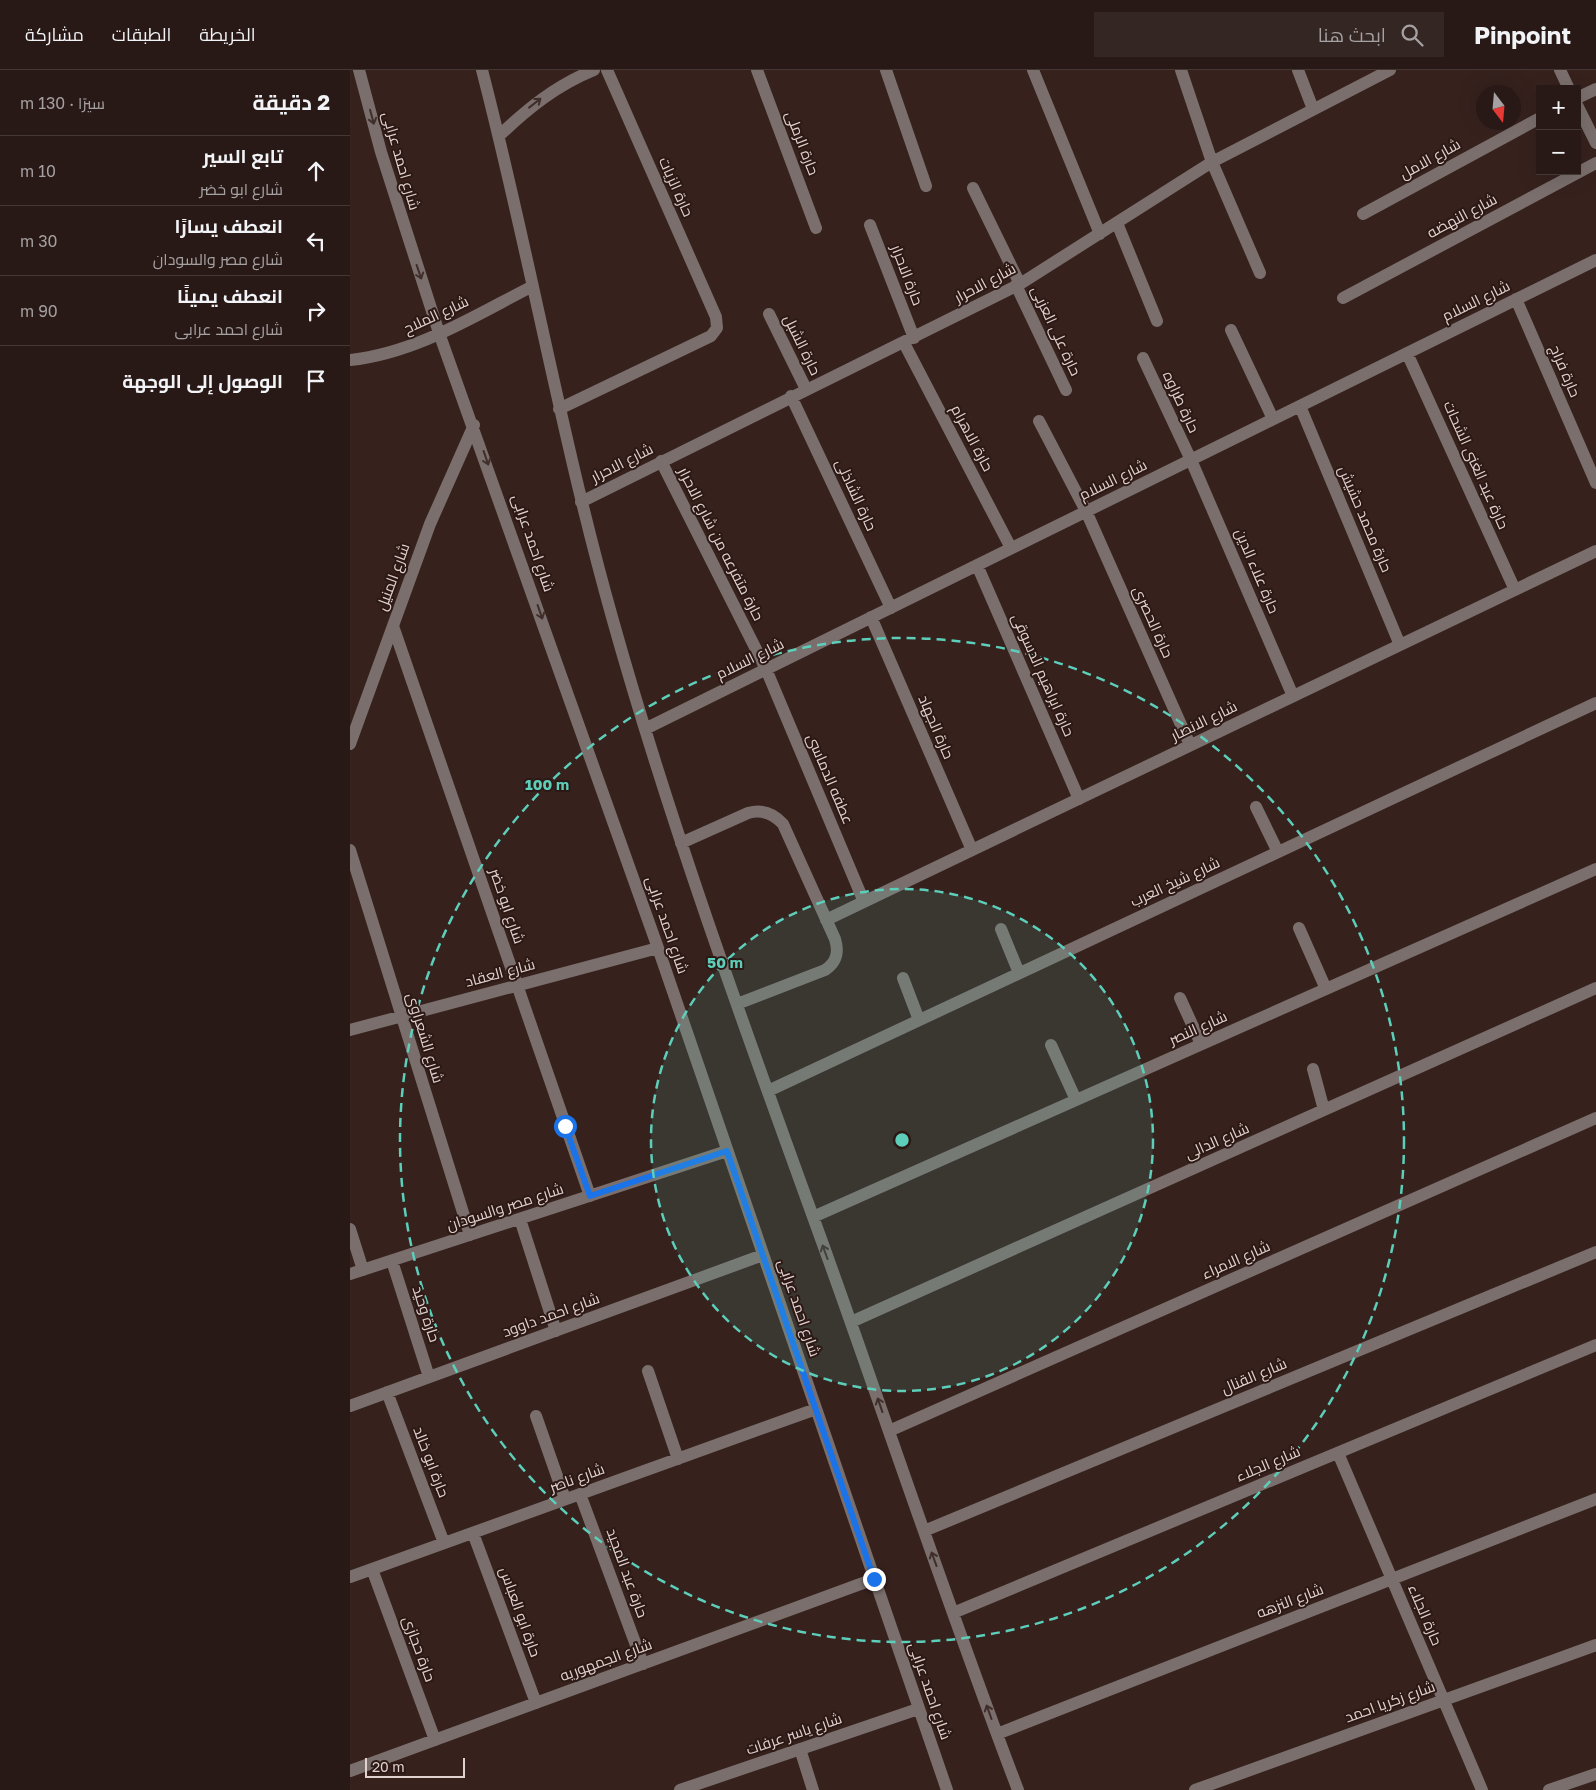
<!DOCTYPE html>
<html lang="ar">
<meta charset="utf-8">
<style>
:root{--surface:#281916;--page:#342623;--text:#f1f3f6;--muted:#a5a0a1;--line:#443835}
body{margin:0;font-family:"Golos Text",Cairo,sans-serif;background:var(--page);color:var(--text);direction:rtl}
.controls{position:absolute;right:15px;top:15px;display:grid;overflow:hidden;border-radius:0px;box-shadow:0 5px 20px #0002}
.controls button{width:45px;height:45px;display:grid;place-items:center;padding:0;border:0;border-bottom:1px solid var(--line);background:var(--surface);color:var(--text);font:25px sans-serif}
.compass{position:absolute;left:1126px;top:15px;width:45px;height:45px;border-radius:50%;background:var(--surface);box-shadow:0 5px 20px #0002;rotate:164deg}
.scale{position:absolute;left:15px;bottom:12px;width:100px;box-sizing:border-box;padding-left:5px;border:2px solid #e1d2cf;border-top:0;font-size:14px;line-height:18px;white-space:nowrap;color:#e1d2cf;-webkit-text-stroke:4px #2c1814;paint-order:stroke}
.stop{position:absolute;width:15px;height:15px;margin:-11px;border:4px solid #1a73e8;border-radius:50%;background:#fff}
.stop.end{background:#1a73e8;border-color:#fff;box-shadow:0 1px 5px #0008}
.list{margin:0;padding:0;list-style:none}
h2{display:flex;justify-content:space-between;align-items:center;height:65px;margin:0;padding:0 20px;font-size:21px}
h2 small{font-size:16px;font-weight:400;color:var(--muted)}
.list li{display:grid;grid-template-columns:32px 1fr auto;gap:15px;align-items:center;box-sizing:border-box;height:70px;padding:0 20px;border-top:1px solid var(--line)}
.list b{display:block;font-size:19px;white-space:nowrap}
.list p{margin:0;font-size:16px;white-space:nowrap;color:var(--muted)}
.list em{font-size:16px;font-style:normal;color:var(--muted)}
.icon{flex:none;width:28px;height:28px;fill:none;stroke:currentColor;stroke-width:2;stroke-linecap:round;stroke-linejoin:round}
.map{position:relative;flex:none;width:1246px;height:1720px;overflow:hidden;direction:ltr}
header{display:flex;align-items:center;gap:30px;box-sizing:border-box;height:70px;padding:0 25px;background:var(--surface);border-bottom:1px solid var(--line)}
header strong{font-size:24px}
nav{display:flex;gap:28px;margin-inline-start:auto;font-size:18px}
.search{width:350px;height:45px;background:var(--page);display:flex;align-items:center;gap:12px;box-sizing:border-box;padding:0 18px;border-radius:0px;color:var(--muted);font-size:19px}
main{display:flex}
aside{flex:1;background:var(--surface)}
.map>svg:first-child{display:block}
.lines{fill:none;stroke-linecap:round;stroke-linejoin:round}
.minor{stroke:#7a6f6c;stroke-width:12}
.oneway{stroke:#402e2a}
.route{stroke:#1a73e8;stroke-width:6}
.ring{fill:none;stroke:#5cceba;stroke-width:2.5;stroke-dasharray:9 6}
.labels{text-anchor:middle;stroke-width:4;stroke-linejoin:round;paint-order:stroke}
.street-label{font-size:15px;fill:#e1d2cf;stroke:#2c1814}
.centre{fill:#5cceba;stroke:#2c1814;stroke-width:2.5}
.ring-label{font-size:15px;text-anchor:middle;font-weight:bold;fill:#5cceba;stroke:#2c1814;stroke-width:4;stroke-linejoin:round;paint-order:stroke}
</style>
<header>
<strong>Pinpoint</strong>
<div class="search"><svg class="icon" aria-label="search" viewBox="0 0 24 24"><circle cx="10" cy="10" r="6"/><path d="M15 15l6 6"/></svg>ابحث هنا</div>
<nav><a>الخريطة</a><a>الطبقات</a><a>مشاركة</a></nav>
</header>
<main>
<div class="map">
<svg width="1246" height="1720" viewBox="0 0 1246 1720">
<rect width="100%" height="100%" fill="#36211d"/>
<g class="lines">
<!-- minor -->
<path class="minor" d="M9,0l22,82 58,181 219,615 289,842
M132,0c47,181 79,366 130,547 61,218 140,431 217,644 63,176 122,354 189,529
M407,0l59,158
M536,0l40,116
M683,0l67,164
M831,0l31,92 48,111
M948,0l15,39
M1210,0l9,19
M1227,28l19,-9
M1227,35l19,38
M149,66c29,-28 58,-51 95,-66
M623,118l47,96
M1013,144l177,-96
M767,153l40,98
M520,155l44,113
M666,215l50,105
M993,228l253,-135
M1166,229l80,184
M419,244l37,75
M881,260l42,89
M554,273l107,205
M1057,283l108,237
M793,288l48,102 102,236
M0,290c66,-7 124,-44 181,-73
M441,326l100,212
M950,336l100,239
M209,339l152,-73 6,-8 -1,-11 -109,-247
M689,351l47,90 104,234
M311,391l105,208 98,233
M231,432l439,-218 192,-122 178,-92
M627,495l102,234
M521,547l101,233
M43,556l197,570
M295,659l951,-469
M0,674l80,-220 44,-99
M906,737l22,45
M331,773l67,-30c14,-4 25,0 35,11l52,115c4,13 2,23 -10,31l-88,34
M0,780l120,385
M476,850l770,-369
M949,858l27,61
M651,859l18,44
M553,908l16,42
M830,928l21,46
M0,960l308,-82
M701,975l25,55
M963,999l11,41
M418,1021l828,-388
M463,1147l783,-348
M170,1149l36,112
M0,1159l13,41
M42,1191l37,116
M0,1204l377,-123
M501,1252l745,-334
M298,1301l30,88
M37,1322l57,151
M0,1336l413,-151
M186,1346l29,83
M539,1361l707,-313
M988,1383l144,337
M230,1424l63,170
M574,1461l672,-279
M123,1463l63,170
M22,1499l63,171
M0,1507l466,-168
M603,1543l643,-268
M647,1664l599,-235
M450,1679l13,41
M0,1701l524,-192
M330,1720l238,-81
M845,1720l401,-145
M1199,1720l47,-16"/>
</g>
<!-- one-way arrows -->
<defs><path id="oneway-shaft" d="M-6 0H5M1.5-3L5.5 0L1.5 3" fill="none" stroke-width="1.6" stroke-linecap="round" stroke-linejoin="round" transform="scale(1.25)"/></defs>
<g class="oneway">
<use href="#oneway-shaft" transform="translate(185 33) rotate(-38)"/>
<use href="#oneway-shaft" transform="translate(22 47) rotate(75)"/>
<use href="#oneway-shaft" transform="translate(69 202) rotate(71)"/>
<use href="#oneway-shaft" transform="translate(136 388) rotate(71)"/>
<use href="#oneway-shaft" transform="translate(190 542) rotate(71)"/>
<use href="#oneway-shaft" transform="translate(475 1182) rotate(-110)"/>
<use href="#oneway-shaft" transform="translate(530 1335) rotate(-109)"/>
<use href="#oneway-shaft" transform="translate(584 1489) rotate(-110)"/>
<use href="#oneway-shaft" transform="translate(639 1642) rotate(-110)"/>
</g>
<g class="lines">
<!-- route -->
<path class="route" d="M215,1056l25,70 137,-45 147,428"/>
</g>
<!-- distance rings -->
<circle cx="552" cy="1070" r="251" fill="#5cceba" fill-opacity=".12"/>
<g class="ring">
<circle cx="552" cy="1070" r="251"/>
<circle cx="552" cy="1070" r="502"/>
</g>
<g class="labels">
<!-- street labels -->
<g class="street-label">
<text transform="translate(452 73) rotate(69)" y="5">حارة الرملى</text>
<text transform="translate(1080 89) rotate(-29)" y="5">شارع الامل</text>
<text transform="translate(51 91) rotate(74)" y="5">شارع احمد عرابى</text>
<text transform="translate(326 117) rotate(66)" y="5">حارة الزيات</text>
<text transform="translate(1112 146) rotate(-28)" y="5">شارع النهضه</text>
<text transform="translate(557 205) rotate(69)" y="5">حارة الاحرار</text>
<text transform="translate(635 213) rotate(-28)" y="5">شارع الاحرار</text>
<text transform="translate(1126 231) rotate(-26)" y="5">شارع السلام</text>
<text transform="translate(86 245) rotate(-25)" y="5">شارع الملاح</text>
<text transform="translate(706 261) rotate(65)" y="5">حارة على العزبى</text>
<text transform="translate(452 275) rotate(64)" y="5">حارة الشبل</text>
<text transform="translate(1215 301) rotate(67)" y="5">حارة فراج</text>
<text transform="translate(831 332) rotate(65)" y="5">حارة طراوه</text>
<text transform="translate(622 368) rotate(62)" y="5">حارة الاهرام</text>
<text transform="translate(272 393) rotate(-27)" y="5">شارع الاحرار</text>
<text transform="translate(1126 395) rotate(66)" y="5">حارة عبد الغنى الشحات</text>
<text transform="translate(763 410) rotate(-26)" y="5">شارع السلام</text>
<text transform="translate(506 425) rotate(65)" y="5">حارة الشاذلى</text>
<text transform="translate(1015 449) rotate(67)" y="5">حارة محمد حشيش</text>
<text transform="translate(183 473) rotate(71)" y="5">شارع احمد عرابى</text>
<text transform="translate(371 474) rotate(63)" y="5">حارة متفرعه من شارع الاحرار</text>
<text transform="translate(907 501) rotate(67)" y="5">حارة علاء الدين</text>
<text transform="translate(43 507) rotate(-70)" y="5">شارع المنيل</text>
<text transform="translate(803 552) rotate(66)" y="5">حارة الحصرى</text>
<text transform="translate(400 589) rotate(-26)" y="5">شارع السلام</text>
<text transform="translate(693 605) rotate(66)" y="5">حارة ابراهيم الدسوقى</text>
<text transform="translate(854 651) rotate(-26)" y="5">شارع الانصار</text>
<text transform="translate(586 657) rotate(67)" y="5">حارة الجهاد</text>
<text transform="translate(480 709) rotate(67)" y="5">عطفه الدماسى</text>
<text transform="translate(825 812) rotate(-25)" y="5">شارع شيخ العرب</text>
<text transform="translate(157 836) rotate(71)" y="5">شارع ابو خضر</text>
<text transform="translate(317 855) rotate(71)" y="5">شارع احمد عرابى</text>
<text transform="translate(150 903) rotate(-15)" y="5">شارع العقاد</text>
<text transform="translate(848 958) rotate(-24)" y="5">شارع النصر</text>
<text transform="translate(75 968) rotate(73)" y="5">شارع الشعراوى</text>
<text transform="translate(867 1071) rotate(-24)" y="5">شارع الدالى</text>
<text transform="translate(155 1137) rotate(-18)" y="5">شارع مصر والسودان</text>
<text transform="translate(886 1190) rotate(-24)" y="5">شارع الامراء</text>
<text transform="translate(449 1238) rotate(71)" y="5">شارع احمد عرابى</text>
<text transform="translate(76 1244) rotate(72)" y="5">حارة وحيد</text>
<text transform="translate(201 1245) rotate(-20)" y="5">شارع احمد داوود</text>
<text transform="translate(904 1306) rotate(-23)" y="5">شارع القنال</text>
<text transform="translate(81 1392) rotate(69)" y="5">حارة ابو خالد</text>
<text transform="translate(918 1394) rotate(-23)" y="5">شارع الجلاء</text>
<text transform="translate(227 1408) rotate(-20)" y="5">شارع ناصر</text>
<text transform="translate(277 1503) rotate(70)" y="5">حارة عبد المجيد</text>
<text transform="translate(940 1531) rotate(-21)" y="5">شارع النزهه</text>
<text transform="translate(170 1542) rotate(70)" y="5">حارة ابو العباس</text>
<text transform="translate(1075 1545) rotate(67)" y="5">حارة الجلاء</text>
<text transform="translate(69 1579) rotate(70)" y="5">حارة حجازى</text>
<text transform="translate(256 1590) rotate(-20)" y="5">شارع الجمهوريه</text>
<text transform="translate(580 1621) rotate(71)" y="5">شارع احمد عرابى</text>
<text transform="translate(1040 1632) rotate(-20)" y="5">شارع زكريا احمد</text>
<text transform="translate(444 1664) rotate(-19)" y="5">شارع ياسر عرفات</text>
</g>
</g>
<circle cx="552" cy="1070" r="8" class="centre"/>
<g class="ring-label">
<text x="197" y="720">100 m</text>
<text x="375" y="898">50 m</text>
</g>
</svg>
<div class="controls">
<button>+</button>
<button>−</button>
</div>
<svg class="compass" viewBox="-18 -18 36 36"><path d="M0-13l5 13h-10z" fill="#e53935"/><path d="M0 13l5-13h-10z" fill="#a5a0a1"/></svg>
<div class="scale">20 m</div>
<div class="stop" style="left:215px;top:1056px"></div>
<div class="stop end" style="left:524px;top:1509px"></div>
</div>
<aside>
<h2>2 دقيقة<small>سيرًا · 130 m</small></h2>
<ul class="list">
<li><svg class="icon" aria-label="ahead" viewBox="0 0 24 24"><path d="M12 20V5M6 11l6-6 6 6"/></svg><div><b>تابع السير</b><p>شارع ابو خضر</p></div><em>10 m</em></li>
<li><svg class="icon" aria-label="left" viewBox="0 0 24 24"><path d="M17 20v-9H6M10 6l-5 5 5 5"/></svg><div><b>انعطف يسارًا</b><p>شارع مصر والسودان</p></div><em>30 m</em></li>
<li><svg class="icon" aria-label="right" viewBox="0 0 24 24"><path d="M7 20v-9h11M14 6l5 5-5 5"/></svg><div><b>انعطف يمينًا</b><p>شارع احمد عرابى</p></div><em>90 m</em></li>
<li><svg class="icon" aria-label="arrive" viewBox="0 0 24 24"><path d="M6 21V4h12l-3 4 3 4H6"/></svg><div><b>الوصول إلى الوجهة</b></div></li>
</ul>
</aside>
</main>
